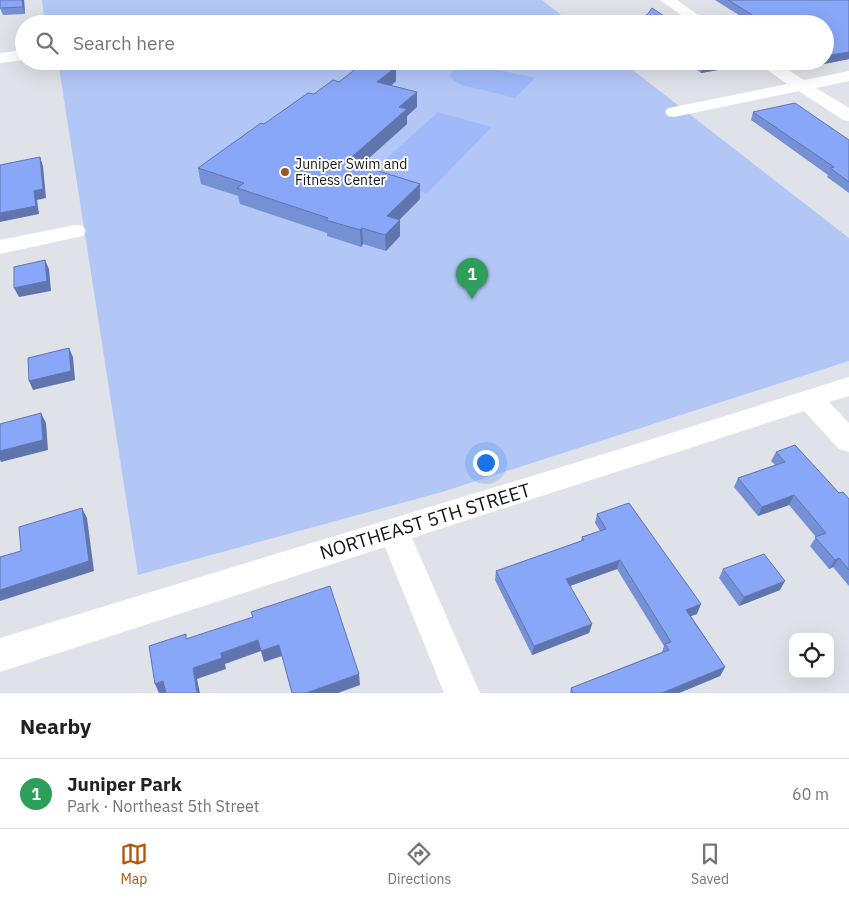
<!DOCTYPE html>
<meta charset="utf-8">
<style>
:root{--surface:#fff;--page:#f6f6f6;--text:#202124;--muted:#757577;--line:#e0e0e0;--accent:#b45309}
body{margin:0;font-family:"IBM Plex Sans",sans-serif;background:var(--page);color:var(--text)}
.controls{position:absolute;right:15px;bottom:15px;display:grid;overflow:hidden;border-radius:10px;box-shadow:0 5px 20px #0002}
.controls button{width:45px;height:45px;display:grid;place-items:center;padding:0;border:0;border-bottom:1px solid var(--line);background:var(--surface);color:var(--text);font:25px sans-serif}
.you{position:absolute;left:485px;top:462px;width:18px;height:18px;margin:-12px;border:4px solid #fff;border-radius:50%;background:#1a73e8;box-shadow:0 0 0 8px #1a73e833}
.badge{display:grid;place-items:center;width:32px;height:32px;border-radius:50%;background:var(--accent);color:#fff;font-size:16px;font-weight:700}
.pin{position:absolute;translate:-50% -41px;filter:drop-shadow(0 1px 2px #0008)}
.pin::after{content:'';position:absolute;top:26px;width:18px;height:15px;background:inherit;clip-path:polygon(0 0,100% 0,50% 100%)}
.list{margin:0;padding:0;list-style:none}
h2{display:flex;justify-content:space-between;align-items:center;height:65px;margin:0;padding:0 20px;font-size:21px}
h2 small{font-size:16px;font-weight:400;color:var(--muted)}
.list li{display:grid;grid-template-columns:32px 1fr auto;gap:15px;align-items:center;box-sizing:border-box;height:70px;padding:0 20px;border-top:1px solid var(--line)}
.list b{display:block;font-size:19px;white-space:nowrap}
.list p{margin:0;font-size:16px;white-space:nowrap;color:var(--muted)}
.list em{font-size:16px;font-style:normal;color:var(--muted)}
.icon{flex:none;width:28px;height:28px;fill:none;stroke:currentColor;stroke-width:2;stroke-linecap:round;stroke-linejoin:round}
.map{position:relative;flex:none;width:849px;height:693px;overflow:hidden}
.search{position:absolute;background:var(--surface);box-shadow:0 5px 20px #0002;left:15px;right:15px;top:15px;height:55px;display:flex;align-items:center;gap:12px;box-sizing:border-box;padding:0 18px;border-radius:28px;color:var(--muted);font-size:19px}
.sheet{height:135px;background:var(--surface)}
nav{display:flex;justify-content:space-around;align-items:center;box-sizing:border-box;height:70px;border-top:1px solid var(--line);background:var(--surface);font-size:14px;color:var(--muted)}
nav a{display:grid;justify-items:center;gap:2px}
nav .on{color:var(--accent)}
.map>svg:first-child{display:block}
.green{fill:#b3c7f7}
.water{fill:#9fb9fb}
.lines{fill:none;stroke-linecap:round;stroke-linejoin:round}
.minor{fill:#fff;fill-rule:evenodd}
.wall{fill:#7690d5}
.shaded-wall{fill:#6075ae}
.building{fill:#89a7f8;stroke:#6075ae}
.poi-dot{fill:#97571f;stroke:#fff;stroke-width:2}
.labels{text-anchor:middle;stroke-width:4;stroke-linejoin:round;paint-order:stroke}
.far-poi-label{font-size:14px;fill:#141518;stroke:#fff;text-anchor:start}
.near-street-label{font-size:19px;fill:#141518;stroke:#fff}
</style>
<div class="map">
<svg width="849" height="693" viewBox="0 0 849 693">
<rect width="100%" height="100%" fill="#e0e2e9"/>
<!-- green -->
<path class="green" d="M42,0h500l31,24h-528z
M58,61h563l228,177v123l-407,131 -304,83z"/>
<!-- water -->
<path class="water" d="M474,65l7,1 54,12 -20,20 -53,-13 -6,-3 -6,-6c3,-10 15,-10 24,-11z
M438,112l54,15 -65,66 -59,-18z"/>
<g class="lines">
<!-- minor -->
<path class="minor" d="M660,0h17l34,24h-17z
M24,50v10l-24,3v-10z
M755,61h19l30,19 45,-9v10l-33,7 33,20v13l-6,-1 -44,-29 -125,26 -6,-1 -3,-4 3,-4 6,-1 113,-23z
M75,225l8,1 3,5 -3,5 -83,18v-14z
M849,377v19l-20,6 20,21v29l-10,-3 -35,-38 -392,127 68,155h-36l-59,-146 -385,125v-34l620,-189z"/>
</g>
<!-- wall -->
<path class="wall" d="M0,0h24l1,14 -22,1 -3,-7z
M715,0h134v59l-30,6 -6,-4h12v-37h-72z
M635,17l41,7h-42z
M685,61h46l-2,7 -28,5z
M396,67v14l-5,5 26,21 -10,9v8l-47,41 60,34 -21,21 1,16 -14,15 -23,-7 -2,3 -34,-11v-3l-87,-29 -2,-8 -37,-12 -3,-16 66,-44 50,-30 25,-12z
M753,112l96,28v53l-22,-16 1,-2 -77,-55z
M776,452l73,47v87l-16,-19 -4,2 -19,-23 6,-9 -27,-32 -31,11 -24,-29 4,-9 37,-13 -4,-4z
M597,514l100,100 -6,2 34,51 -5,9 -41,17h-109l1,-5 91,-36 2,-6 -47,-77 -47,17 22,38 -3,9 -57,22 -37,-75 1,-9 85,-30 1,-4 18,-6 -5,-8z
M723,569l57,21 -41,16 -20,-28z"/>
<!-- shaded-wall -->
<path class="shaded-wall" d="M22,0h2l1,14 -2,-7z
M849,52v7l-30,6 1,-4h5v-5z
M726,61h5l-2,7 -28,5 2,-7z
M396,67v14l-19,16v-15z
M417,92v15l-10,9v8l-59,53 -1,-16 52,-54z
M40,157l3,9 3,32 -9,2 2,14 -39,8v-9l34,-22z
M420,184v15l-33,33v-16z
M400,220v16l-14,15 -1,-16z
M362,228l1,16 -2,3 -1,-17z
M45,260l4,9 2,22 -32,6 -5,-9z
M69,348l4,9 2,23 -42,10 -4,-9z
M41,413l5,10 2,27 -47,12 -1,-2v-9z
M794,495l-5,10 -31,11 4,-9z
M82,508l5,10 7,53 -94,30v-11z
M839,558l-6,9 -4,2 6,-9z
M620,560l-3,9 -53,19 2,-9z
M785,581l-5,9 -41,16 5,-9z
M701,604l-4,10 -14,5 3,-9z
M592,624l-3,9 -57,22 2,-9z
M258,640l21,5 3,11 -18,6 -3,-11 -36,13 1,5 -29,10 3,14h-3l-4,-25 28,-15z
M725,667l-5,9 -41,17h-17z
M359,674l1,11 -22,8h-32z
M163,681l5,11 -4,1h-5l-4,-9z"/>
<!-- building -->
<path class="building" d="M0,0h22l1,7 -23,1z
M728,0h121v52l-24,4v-32h-58z
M652,8l24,16h-31l-10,-7 12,-2z
M366,61h6l24,6 -19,15 40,10 -18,15 8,2 -60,52 73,23 -33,32 13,4 -15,15 -23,-7 -2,2 -34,-10 2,-2 -91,-30 7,-5 -46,-15 63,-45 3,1 44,-31 6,1 19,-14 6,2z
M697,61h29l-23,5z
M795,103l54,37v42l-19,-14 4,-1 -81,-55z
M40,157l3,32 -9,2 2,15 -36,7v-48z
M45,260l2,21 -33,7v-21z
M69,348l2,23 -42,10 -1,-23z
M41,413l2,27 -43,11v-27z
M795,445l44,48 4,-1 6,7v71l-10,-12 -4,2 -20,-23 11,-4 -32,-38 -32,12 -24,-29 47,-16 -9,-10z
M629,503l72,101 -15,6 39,57 -63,26h-89l-2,-5 98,-38 -4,-6 6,-2 -51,-82 -54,19 26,45 -58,22 -38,-75 88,-31 -2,-3 24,-8 -9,-15z
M82,508l7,53 -89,29v-33l21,-6 -2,-24z
M764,554l21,27 -41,16 -21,-28z
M330,586l29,88 -53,19h-14l-13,-48 -18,6 -3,-11 -37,13 1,5 -29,10 4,25h-31l-3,-12 -8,3 -6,-38 37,-12v5l67,-22 -2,-5z"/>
<!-- markers -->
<circle class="poi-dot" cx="285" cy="172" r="5"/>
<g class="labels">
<!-- far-poi labels -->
<g class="far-poi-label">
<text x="295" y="169">Juniper Swim and<tspan x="295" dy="16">Fitness Center</tspan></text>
</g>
<!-- near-street labels -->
<g class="near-street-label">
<text transform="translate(425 521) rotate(-17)" y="7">NORTHEAST 5TH STREET</text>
</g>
</g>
</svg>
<div class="controls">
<button><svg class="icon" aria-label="locate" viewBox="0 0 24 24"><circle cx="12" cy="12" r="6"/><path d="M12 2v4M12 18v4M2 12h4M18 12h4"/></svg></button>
</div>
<div class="you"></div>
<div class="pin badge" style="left:472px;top:299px;background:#2e9e5b">1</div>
<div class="search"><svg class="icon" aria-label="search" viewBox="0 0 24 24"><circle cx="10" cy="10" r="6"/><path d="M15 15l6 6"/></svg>Search here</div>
</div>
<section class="sheet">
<h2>Nearby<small></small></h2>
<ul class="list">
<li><span class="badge" style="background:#2e9e5b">1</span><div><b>Juniper Park</b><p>Park · Northeast 5th Street</p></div><em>60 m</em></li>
</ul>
</section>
<nav>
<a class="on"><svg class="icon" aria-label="map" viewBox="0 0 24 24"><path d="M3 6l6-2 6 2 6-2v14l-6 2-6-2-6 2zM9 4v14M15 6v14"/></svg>Map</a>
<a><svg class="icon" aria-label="directions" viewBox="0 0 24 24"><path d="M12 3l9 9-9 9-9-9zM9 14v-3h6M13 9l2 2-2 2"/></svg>Directions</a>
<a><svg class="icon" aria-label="saved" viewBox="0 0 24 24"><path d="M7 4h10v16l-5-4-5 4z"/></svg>Saved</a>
</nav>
